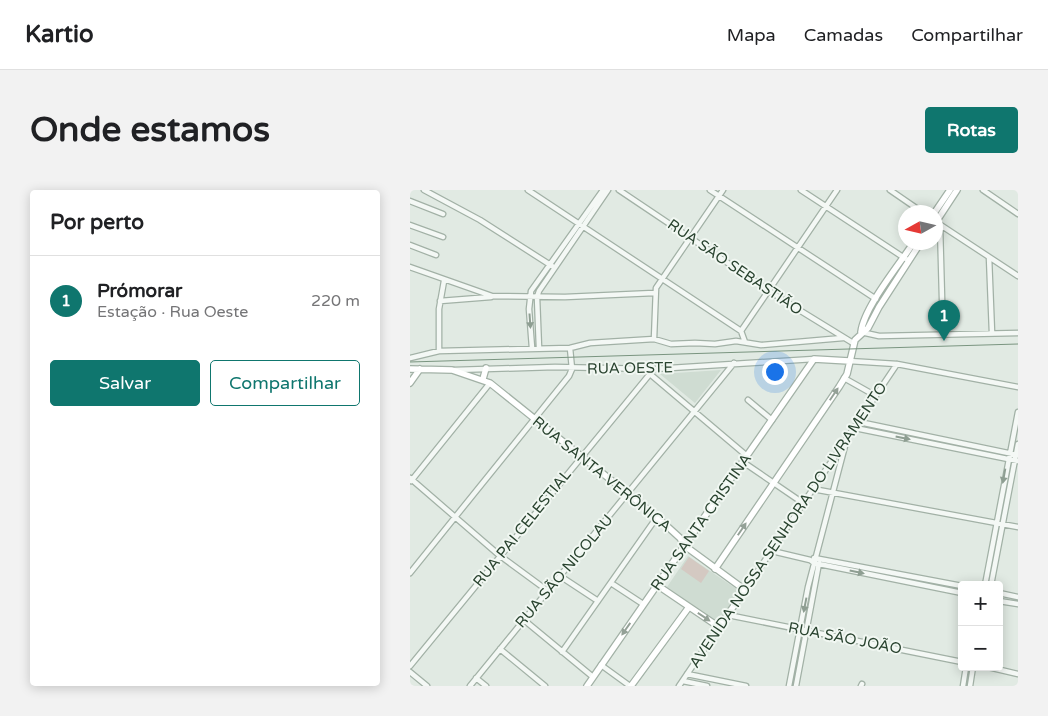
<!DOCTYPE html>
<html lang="pt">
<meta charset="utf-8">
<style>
:root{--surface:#fff;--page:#f2f2f2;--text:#202124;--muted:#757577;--line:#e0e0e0;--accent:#0f766e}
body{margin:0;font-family:"Varela Round",sans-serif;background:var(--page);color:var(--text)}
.controls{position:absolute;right:15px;bottom:15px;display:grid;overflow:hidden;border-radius:5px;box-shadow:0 2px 12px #0003}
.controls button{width:45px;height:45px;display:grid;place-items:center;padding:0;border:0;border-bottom:1px solid var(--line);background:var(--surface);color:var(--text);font:25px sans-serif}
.compass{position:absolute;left:488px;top:15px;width:45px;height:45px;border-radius:50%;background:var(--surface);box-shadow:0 2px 12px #0003;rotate:262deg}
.you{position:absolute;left:364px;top:181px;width:18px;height:18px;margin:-12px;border:4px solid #fff;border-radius:50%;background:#1a73e8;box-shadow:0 0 0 8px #1a73e833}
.badge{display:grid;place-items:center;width:32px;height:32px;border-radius:50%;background:var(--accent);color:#fff;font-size:16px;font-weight:700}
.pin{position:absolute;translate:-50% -41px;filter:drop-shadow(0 1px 2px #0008)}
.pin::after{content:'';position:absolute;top:26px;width:18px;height:15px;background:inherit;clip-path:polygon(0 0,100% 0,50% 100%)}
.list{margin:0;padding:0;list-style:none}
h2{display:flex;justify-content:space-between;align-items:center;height:65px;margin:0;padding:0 20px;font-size:21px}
h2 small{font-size:16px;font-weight:400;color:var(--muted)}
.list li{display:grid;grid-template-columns:32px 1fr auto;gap:15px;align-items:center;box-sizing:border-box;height:90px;padding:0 20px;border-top:1px solid var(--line)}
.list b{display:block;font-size:19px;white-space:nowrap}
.list p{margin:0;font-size:16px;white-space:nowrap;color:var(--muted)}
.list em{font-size:16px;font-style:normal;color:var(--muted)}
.actions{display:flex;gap:10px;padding:15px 20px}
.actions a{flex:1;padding:11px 0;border:1px solid var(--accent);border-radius:5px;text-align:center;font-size:18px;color:var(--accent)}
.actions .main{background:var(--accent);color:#fff}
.map{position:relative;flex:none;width:608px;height:496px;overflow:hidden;border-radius:5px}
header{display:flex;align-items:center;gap:30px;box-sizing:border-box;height:70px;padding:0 25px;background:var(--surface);border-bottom:1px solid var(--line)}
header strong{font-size:24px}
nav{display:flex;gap:28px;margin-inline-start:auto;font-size:18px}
.intro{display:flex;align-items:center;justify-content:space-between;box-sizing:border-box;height:120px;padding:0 30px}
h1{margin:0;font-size:35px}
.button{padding:12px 22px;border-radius:5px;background:var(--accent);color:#fff;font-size:18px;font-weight:700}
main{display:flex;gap:30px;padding:0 30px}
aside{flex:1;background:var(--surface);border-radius:5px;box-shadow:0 2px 12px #0003}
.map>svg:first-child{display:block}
.built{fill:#cfdcd2}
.green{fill:#d4c9c2}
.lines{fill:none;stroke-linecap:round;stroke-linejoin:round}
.street-casing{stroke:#a2b1a6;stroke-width:7}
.secondary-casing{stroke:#a2b1a6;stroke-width:8}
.street{stroke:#f4f8f5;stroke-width:4.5}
.secondary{stroke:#fff;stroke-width:5.5}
.tram{stroke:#7a9580;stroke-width:1}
.oneway{fill:#8e9e92}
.oneway2{fill:#94a197}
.labels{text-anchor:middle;stroke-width:4;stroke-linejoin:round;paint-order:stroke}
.street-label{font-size:15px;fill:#29432f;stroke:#f1f7f2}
</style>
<header>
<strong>Kartio</strong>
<nav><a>Mapa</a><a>Camadas</a><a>Compartilhar</a></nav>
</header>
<div class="intro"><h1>Onde estamos</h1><a class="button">Rotas</a></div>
<main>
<aside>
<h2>Por perto<small></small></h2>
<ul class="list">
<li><span class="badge">1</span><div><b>Prómorar</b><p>Estação · Rua Oeste</p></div><em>220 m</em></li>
</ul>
<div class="actions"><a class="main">Salvar</a><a>Compartilhar</a></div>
</aside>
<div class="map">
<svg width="608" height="496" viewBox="0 0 608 496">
<rect width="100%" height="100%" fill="#e1eae3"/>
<!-- built -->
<path class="built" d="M311,180l-26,33 -35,-29z
M278,366l53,36 -21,32 -53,-37z"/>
<!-- green -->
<path class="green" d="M279,367l20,14 -8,12 -20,-14z"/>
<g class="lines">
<!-- street casing -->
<g class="street-casing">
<path id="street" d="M14,0l56,30 72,46
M118,0l213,141 4,11
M209,0l164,110 70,43
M300,0l166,109
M391,0l105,69
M480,0l32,22
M573,0l35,24
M0,11l33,13
M529,34l79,52
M0,35l33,12
M530,35l3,110
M0,55l26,10
M579,67l3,76
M0,77l82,29 73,1 89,-4
M30,111l51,-4
M331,141l96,-141
M451,142l18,4 139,-3
M244,149l2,-51 67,-98
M122,158l-3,-39 2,-18 72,-101
M129,158l-2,-51 2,-6 69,-101
M29,161v-42l5,-28
M0,168l29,-7 131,-3 20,-5 64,-4 17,5 24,-1 20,1 21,-3 25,4 82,-7
M439,171l48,3 121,23
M44,180l101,-3 99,2 160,-10
M240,184l97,82
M434,188l32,18
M338,210l24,20
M449,232l159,33
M445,238l163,33
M333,272l60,41
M0,288l89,77 49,36
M1,291l79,-98
M403,299l205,38
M362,361l38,9 4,3 148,30
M404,368l148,28
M0,383l159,-197 3,-7 -2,-21
M150,386l38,25
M201,393l32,21
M575,395l33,-173
M581,395l27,-141
M335,400l152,-226
M589,403l19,4
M589,411l19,3
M318,425l234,47
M114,430l69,57
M90,459l45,37
M152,462l95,-135
M191,475l29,21
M0,476l244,-297
M578,477l30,7
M0,482l17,14
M277,484l59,12
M66,488l10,8
M273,491l24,5
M60,496l264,-323
M269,496l40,-59
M379,496l19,-99 37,-141
M386,496l23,-123
M451,496l1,-2
M553,496l3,-19
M560,496l3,-19"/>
</g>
<!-- secondary casing -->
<g class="secondary-casing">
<path id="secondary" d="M525,22l15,-22
M526,32l21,-32
M451,142c3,-25 38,-67 53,-90
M0,179l42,1 38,13 167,134 23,21 5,8 60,44 -26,37 -62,-42
M73,189l3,-11
M0,193l10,-14
M305,379l124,-182 8,-13 8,-34 13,-12 11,-21 42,-65
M177,496l227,-327 35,2
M221,496l58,-79"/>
</g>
<!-- street -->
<use href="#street" class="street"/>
<!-- secondary -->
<use href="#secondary" class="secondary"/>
<!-- tram -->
<path class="tram" d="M0,172l608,-18"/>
</g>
<!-- one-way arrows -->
<defs><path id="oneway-solid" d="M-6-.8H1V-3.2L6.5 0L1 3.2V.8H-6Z" transform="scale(1.25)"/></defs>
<g class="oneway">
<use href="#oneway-solid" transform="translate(120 131) rotate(86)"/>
<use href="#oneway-solid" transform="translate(493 248) rotate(11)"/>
<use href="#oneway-solid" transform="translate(594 286) rotate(100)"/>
<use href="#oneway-solid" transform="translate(447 382) rotate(12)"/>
<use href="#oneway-solid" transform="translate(395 415) rotate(101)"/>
</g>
<g class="oneway2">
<use href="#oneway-solid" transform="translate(424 204) rotate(-56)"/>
<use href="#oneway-solid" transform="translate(332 339) rotate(-56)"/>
<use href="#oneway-solid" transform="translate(294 427) rotate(34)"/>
<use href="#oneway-solid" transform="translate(216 439) rotate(125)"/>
</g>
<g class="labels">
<!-- street labels -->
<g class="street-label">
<text transform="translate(325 77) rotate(34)" y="5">RUA SÃO SEBASTIÃO</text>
<text transform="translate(220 178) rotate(-1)" y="5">RUA OESTE</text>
<text transform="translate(192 284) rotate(39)" y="5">RUA SANTA VERÔNICA</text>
<text transform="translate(291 332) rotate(-55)" y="5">RUA SANTA CRISTINA</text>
<text transform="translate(378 335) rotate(-56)" y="5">AVENIDA NOSSA SENHORA DO LIVRAMENTO</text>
<text transform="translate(112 338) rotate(-51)" y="5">RUA PAI CELESTIAL</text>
<text transform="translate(154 381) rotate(-50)" y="5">RUA SÃO NICOLAU</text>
<text transform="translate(435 448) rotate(11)" y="5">RUA SÃO JOÃO</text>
</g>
</g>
</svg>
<div class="controls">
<button>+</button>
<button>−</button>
</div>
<svg class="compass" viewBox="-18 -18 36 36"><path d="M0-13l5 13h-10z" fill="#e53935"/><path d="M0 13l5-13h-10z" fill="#757577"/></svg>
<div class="you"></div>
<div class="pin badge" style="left:534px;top:151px">1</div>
</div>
</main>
